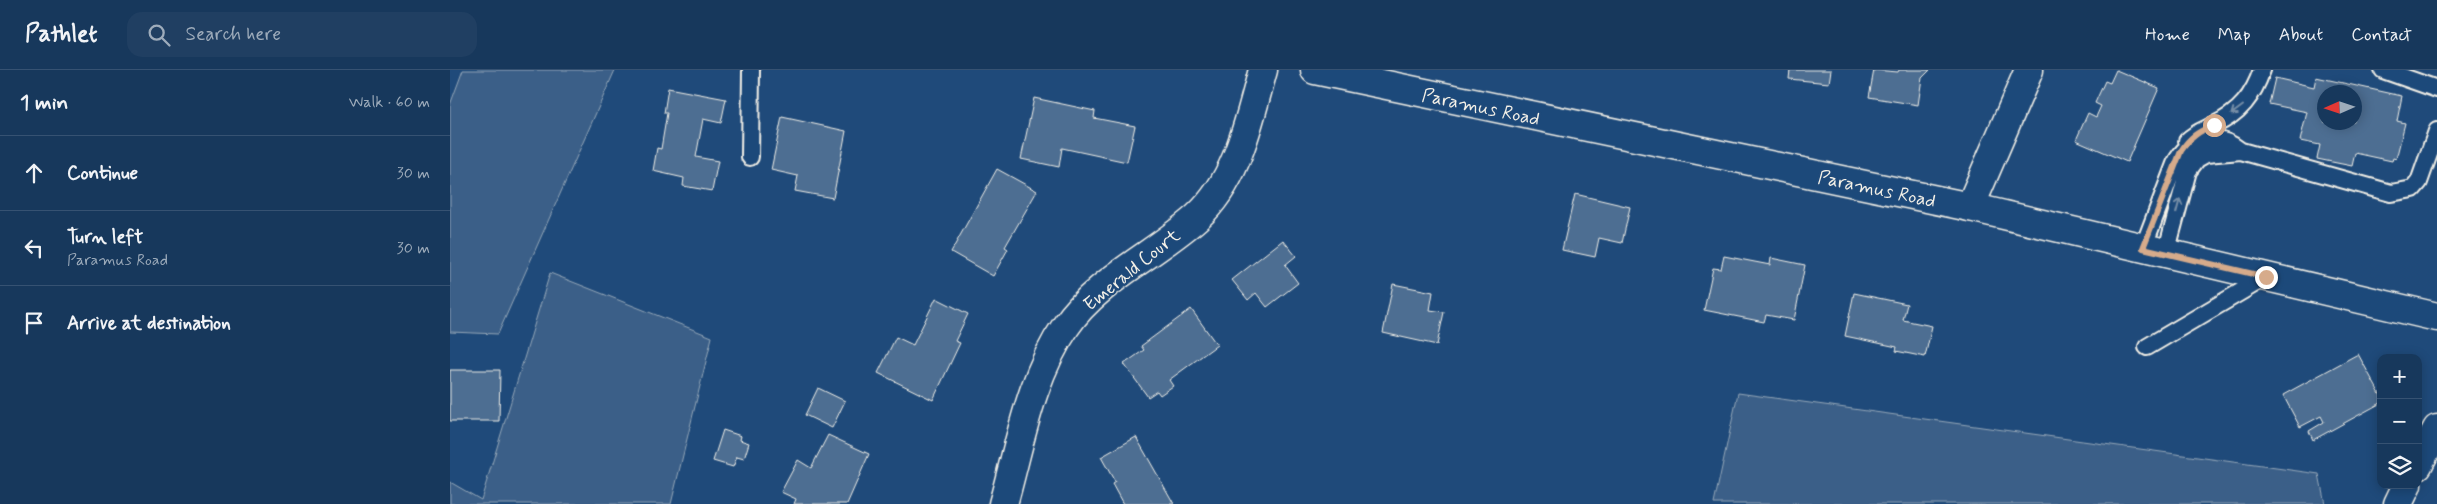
<!DOCTYPE html>
<meta charset="utf-8">
<style>
:root{--surface:#17385c;--page:#203f62;--text:#f1f3f6;--muted:#9eacbb;--line:#365272}
body{margin:0;font-family:Mynerve,sans-serif;background:var(--page);color:var(--text)}
.controls{position:absolute;right:15px;bottom:15px;display:grid;overflow:hidden;border-radius:10px;box-shadow:0 2px 12px #0003}
.controls button{width:45px;height:45px;display:grid;place-items:center;padding:0;border:0;border-bottom:1px solid var(--line);background:var(--surface);color:var(--text);font:25px sans-serif}
.compass{position:absolute;left:1867px;top:15px;width:45px;height:45px;border-radius:50%;background:var(--surface);box-shadow:0 2px 12px #0003;rotate:267deg}
.stop{position:absolute;width:15px;height:15px;margin:-11px;border:4px solid #d6ab8b;border-radius:50%;background:#fff}
.stop.end{background:#d6ab8b;border-color:#fff;box-shadow:0 1px 5px #0008}
.list{margin:0;padding:0;list-style:none}
h2{display:flex;justify-content:space-between;align-items:center;height:65px;margin:0;padding:0 20px;font-size:21px}
h2 small{font-size:16px;font-weight:400;color:var(--muted)}
.list li{display:grid;grid-template-columns:32px 1fr auto;gap:15px;align-items:center;box-sizing:border-box;height:75px;padding:0 20px;border-top:1px solid var(--line)}
.list b{display:block;font-size:19px;white-space:nowrap}
.list p{margin:0;font-size:16px;white-space:nowrap;color:var(--muted)}
.list em{font-size:16px;font-style:normal;color:var(--muted)}
.icon{flex:none;width:28px;height:28px;fill:none;stroke:currentColor;stroke-width:2;stroke-linecap:round;stroke-linejoin:round}
.map{position:relative;flex:none;width:1987px;height:434px;overflow:hidden}
header{display:flex;align-items:center;gap:30px;box-sizing:border-box;height:70px;padding:0 25px;background:var(--surface);border-bottom:1px solid var(--line)}
header strong{font-size:24px}
nav{display:flex;gap:28px;margin-inline-start:auto;font-size:18px}
.search{width:350px;height:45px;background:var(--page);display:flex;align-items:center;gap:12px;box-sizing:border-box;padding:0 18px;border-radius:15px;color:var(--muted);font-size:19px}
main{display:flex}
aside{flex:1;background:var(--surface)}
.map>svg:first-child{display:block}
.green{fill:#3a5f88;stroke:#97a8b8}
.building{fill:#4d6e92;stroke:#f4f1e8;fill-rule:evenodd}
.lines{fill:none;stroke-linecap:round;stroke-linejoin:round}
.lane-casing{stroke:#f4f1e8;stroke-width:20}
.street-casing{stroke:#f4f1e8;stroke-width:31}
.secondary-casing{stroke:#f4f1e8;stroke-width:31}
.primary-casing{stroke:#f4f1e8;stroke-width:31}
.lane{stroke:#1f4a7a;stroke-width:16}
.street{stroke:#1f4a7a;stroke-width:28}
.secondary{stroke:#1f4a7a;stroke-width:28}
.primary{stroke:#1f4a7a;stroke-width:28}
.oneway{stroke:#748da6}
.route{stroke:#d6ab8b;stroke-width:6}
.labels{text-anchor:middle;stroke-width:4;stroke-linejoin:round;paint-order:stroke}
.street-label{font-size:19px;fill:#f4f1e8;stroke:#1f4a7a}
</style>
<header>
<strong>Pathlet</strong>
<div class="search"><svg class="icon" aria-label="search" viewBox="0 0 24 24"><circle cx="10" cy="10" r="6"/><path d="M15 15l6 6"/></svg>Search here</div>
<nav><a>Home</a><a>Map</a><a>About</a><a>Contact</a></nav>
</header>
<main>
<aside>
<h2>1 min<small>Walk · 60 m</small></h2>
<ul class="list">
<li><svg class="icon" aria-label="ahead" viewBox="0 0 24 24"><path d="M12 20V5M6 11l6-6 6 6"/></svg><div><b>Continue</b></div><em>30 m</em></li>
<li><svg class="icon" aria-label="left" viewBox="0 0 24 24"><path d="M17 20v-9H6M10 6l-5 5 5 5"/></svg><div><b>Turn left</b><p>Paramus Road</p></div><em>30 m</em></li>
<li><svg class="icon" aria-label="arrive" viewBox="0 0 24 24"><path d="M6 21V4h12l-3 4 3 4H6"/></svg><div><b>Arrive at destination</b></div></li>
</ul>
</aside>
<div class="map">
<svg width="1987" height="434" viewBox="0 0 1987 434">
<rect width="100%" height="100%" fill="#1f4a7a"/>
<filter id="ink" filterUnits="userSpaceOnUse"><feTurbulence type="fractalNoise" baseFrequency=".02" numOctaves="2"/><feDisplacementMap in="SourceGraphic" scale="10" xChannelSelector="R" yChannelSelector="G"/><feConvolveMatrix kernelMatrix="1 2 1 2 8 2 1 2 1" color-interpolation-filters="sRGB"/></filter>
<g filter="url(#ink)">
<!-- green -->
<path class="green" d="M13,0h152l-117,264 -48,-2v-227z
M100,203l162,64 -41,167h-221v-22l31,18z
M1288,323l581,81 6,30h-611z"/>
<!-- building -->
<path class="building" d="M1340,0h41l-2,13 -40,-4z
M1424,0l24,2 1,-2h31l-8,8 -4,27 -49,-8z
M1666,0l43,18 -32,74 -51,-22 12,-27 8,4 5,-11 -6,-3 10,-22 5,2z
M1866,7l86,19 -5,25 8,2 -9,36 -3,-1 -1,3 -37,-8 -3,13 -35,-7 3,-14 -20,-4 7,-29 -38,-8 6,-26 39,9zM1874,22h30v30h-30z
M218,18l58,11 -5,24 -18,-4 -7,38 22,4 -6,30 -29,-5 1,-8 -31,-7 4,-23 4,1 6,-36h-3z
M584,28l61,13 -1,7 41,8 -8,36 -65,-14 -3,19 -38,-8z
M332,47l64,14 -13,67 -38,-7 3,-15 -27,-6z
M547,99l40,22 -32,56 3,2 -15,27 -42,-24z
M1125,124l55,13 -8,36 -23,-5 -4,19 -33,-7z
M833,170l13,16 -11,9 13,18 -31,24 -11,-14 -8,7 -16,-20z
M1274,186l46,9 1,-7 34,7 -11,55 -28,-5 -2,7 -60,-12 9,-42 8,1z
M943,214l40,8 -3,18 14,2 -7,33 -54,-12z
M1404,223l53,11 -4,16 29,6 -7,31 -29,-6 1,-4 -52,-11z
M486,228l32,16 -13,27 5,2 -27,57 -55,-27 18,-36 17,8z
M741,239l26,36 -48,35 4,6 -13,9 -3,-4 -9,6 -24,-33 20,-14 -3,-4z
M1908,284l23,42v7l-68,37 -4,-9 15,-9 -3,-6 -21,11 -17,-32z
M0,300h50l-1,51h-49z
M368,318l27,13 -13,27 -27,-13z
M273,360l18,6 -1,4 9,3 -5,16 -7,-2 -4,10 -20,-6z
M378,365l41,19 -22,50h-53l2,-5 -15,-7 17,-32 13,8z
M686,367l38,67h-51l-11,-20 3,-2 -14,-25z"/>
<g class="lines">
<!-- lane casing -->
<g class="lane-casing">
<path id="lane" d="M1933,0l54,19
M1737,71c9,-9 17,-11 27,-16 26,-12 39,-29 48,-55
M300,87l1,-87
M1693,178l32,-84c14,-28 42,-32 66,-13
M1716,183l22,-82 9,-12 9,-5 35,-3 150,42 22,-4 6,-7 18,-51
M1697,277l119,-70"/>
</g>
<!-- street casing -->
<g class="street-casing">
<path id="street" d="M1520,137l59,-137
M553,434c17,-60 27,-126 63,-178 29,-44 91,-73 131,-109 41,-37 52,-97 66,-147"/>
</g>
<!-- secondary casing -->
<g class="secondary-casing">
<path id="secondary" d="M865,0l655,137 467,110"/>
</g>
<!-- primary casing -->
<g class="primary-casing">
<path id="primary" d="M1968,395l19,-36
M1948,434l9,-19"/>
</g>
<!-- lane -->
<use href="#lane" class="lane"/>
<!-- street -->
<use href="#street" class="street"/>
<!-- secondary -->
<use href="#secondary" class="secondary"/>
<!-- primary -->
<use href="#primary" class="primary"/>
</g>
<!-- one-way arrows -->
<defs><path id="oneway-shaft" d="M-6 0H5M1.5-3L5.5 0L1.5 3" fill="none" stroke-width="1.6" stroke-linecap="round" stroke-linejoin="round" transform="scale(1.25)"/></defs>
<g class="oneway">
<use href="#oneway-shaft" transform="translate(1787 40) rotate(143)"/>
<use href="#oneway-shaft" transform="translate(1728 136) rotate(-75)"/>
</g>
</g>
<g class="lines" filter="url(#ink)">
<!-- route -->
<path class="route" d="M1764,55c-15,6 -24,12 -33,26l-38,97 123,29"/>
</g>
<g class="labels">
<!-- street labels -->
<g class="street-label">
<text transform="translate(1031 36) rotate(12)" y="7">Paramus Road</text>
<text transform="translate(1427 118) rotate(12)" y="7">Paramus Road</text>
<text transform="translate(681 199) rotate(-39)" y="7">Emerald Court</text>
</g>
</g>
</svg>
<div class="controls">
<button>+</button>
<button>−</button>
<button><svg class="icon" aria-label="layers" viewBox="0 0 24 24"><path d="M12 4l9 5-9 5-9-5zM3 14l9 5 9-5"/></svg></button>
</div>
<svg class="compass" viewBox="-18 -18 36 36"><path d="M0-13l5 13h-10z" fill="#e53935"/><path d="M0 13l5-13h-10z" fill="#9eacbb"/></svg>
<div class="stop" style="left:1764px;top:55px"></div>
<div class="stop end" style="left:1816px;top:207px"></div>
</div>
</main>
